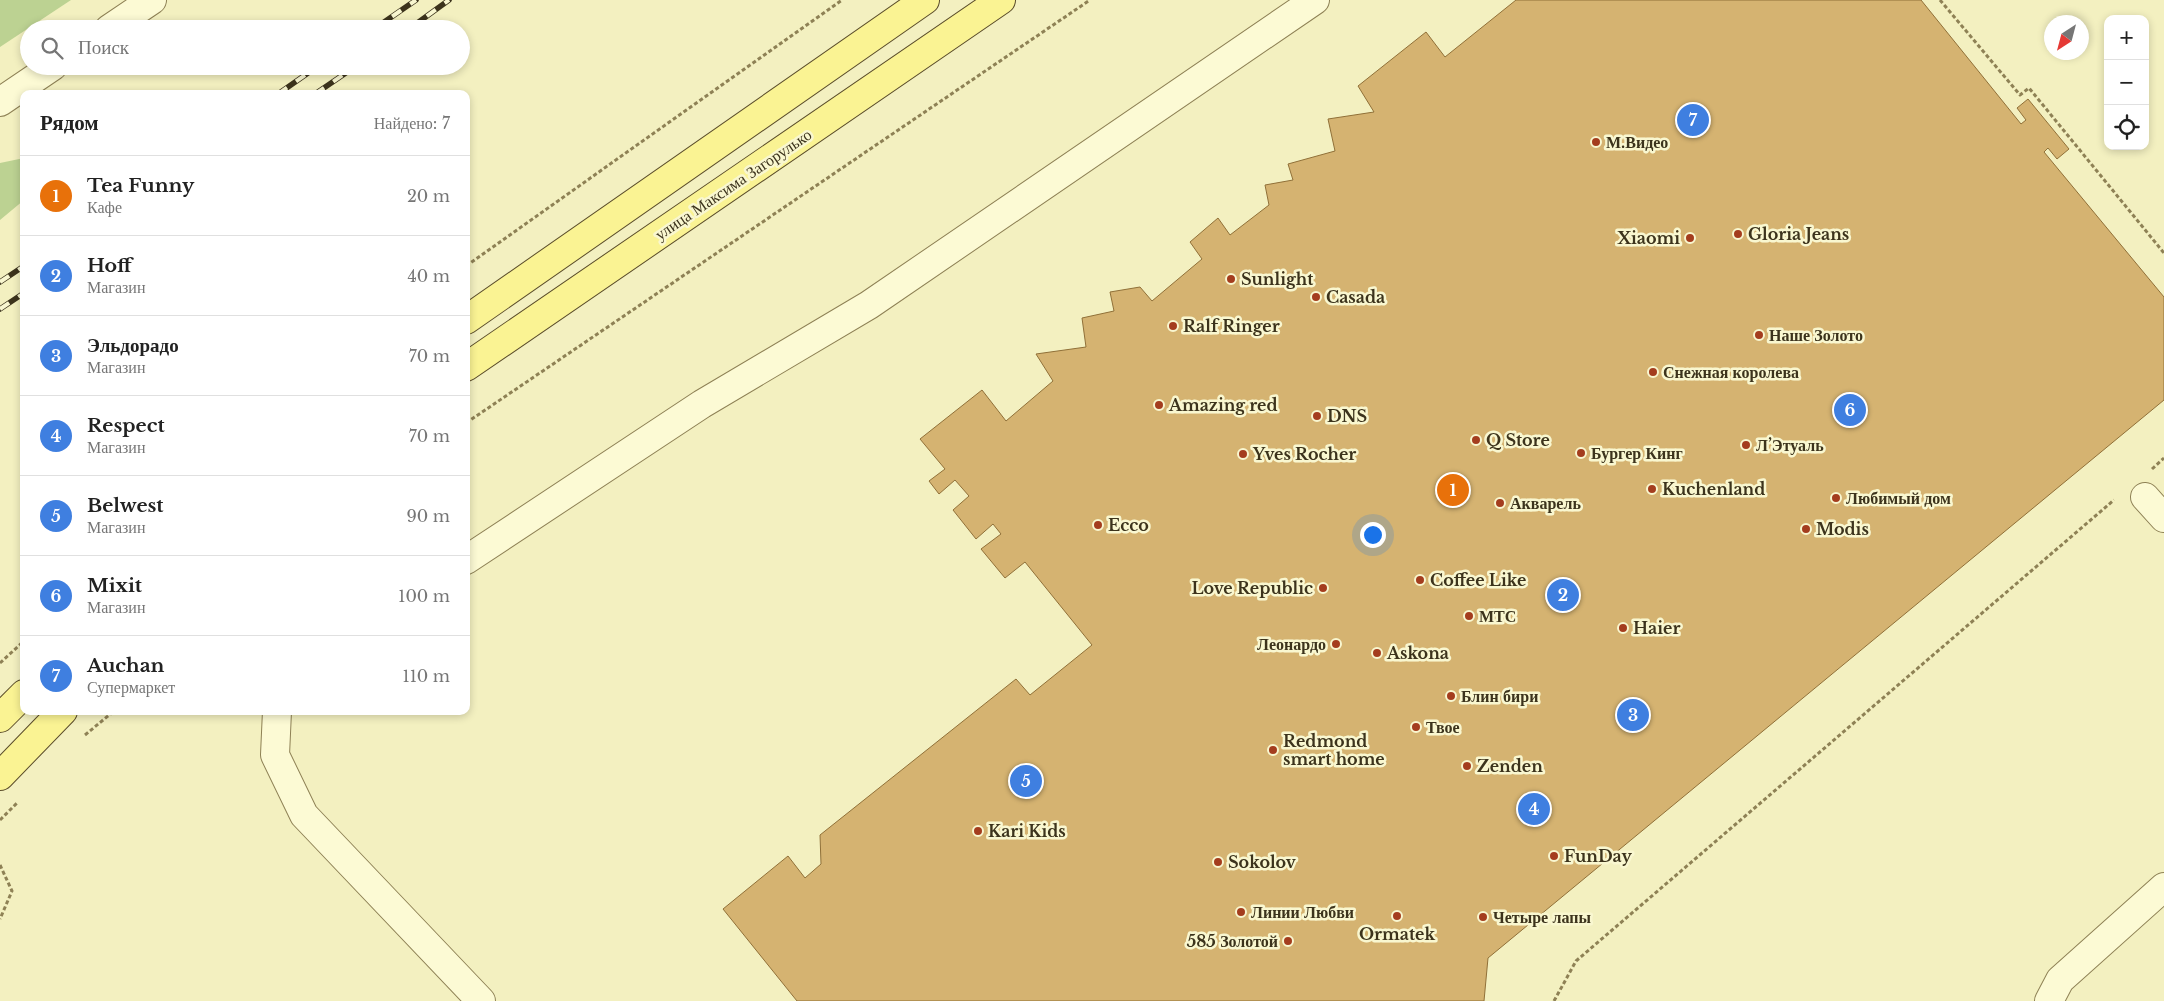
<!DOCTYPE html>
<html lang="ru">
<meta charset="utf-8">
<style>
:root{--surface:#fff;--page:#f2f2f2;--text:#222;--muted:#767676;--line:#e0e0e0;--accent:#111827}
body{margin:0;font-family:"Libre Baskerville",serif;background:var(--page);color:var(--text)}
.controls{position:absolute;right:15px;top:15px;display:grid;overflow:hidden;border-radius:10px;box-shadow:0 2px 8px #0003}
.controls button{width:45px;height:45px;display:grid;place-items:center;padding:0;border:0;border-bottom:1px solid var(--line);background:var(--surface);color:var(--text);font:25px sans-serif}
.compass{position:absolute;left:2044px;top:15px;width:45px;height:45px;border-radius:50%;background:var(--surface);box-shadow:0 2px 8px #0003;rotate:216deg}
.you{position:absolute;left:1372px;top:534px;width:18px;height:18px;margin:-12px;border:4px solid #fff;border-radius:50%;background:#1a73e8;box-shadow:0 0 0 8px #1a73e833}
.badge{display:grid;place-items:center;width:32px;height:32px;border-radius:50%;background:var(--accent);color:#fff;font-size:16px;font-weight:700}
.pin{position:absolute;translate:-50% -50%;border:2px solid #fff;box-shadow:0 1px 5px #0006}
.list{margin:0;padding:0;list-style:none}
h2{display:flex;justify-content:space-between;align-items:center;height:65px;margin:0;padding:0 20px;font-size:21px}
h2 small{font-size:16px;font-weight:400;color:var(--muted)}
.list li{display:grid;grid-template-columns:32px 1fr auto;gap:15px;align-items:center;box-sizing:border-box;height:80px;padding:0 20px;border-top:1px solid var(--line)}
.list b{display:block;font-size:19px;white-space:nowrap}
.list p{margin:0;font-size:16px;white-space:nowrap;color:var(--muted)}
.list em{font-size:16px;font-style:normal;color:var(--muted)}
.icon{flex:none;width:28px;height:28px;fill:none;stroke:currentColor;stroke-width:2;stroke-linecap:round;stroke-linejoin:round}
.map{position:relative;flex:none;width:2164px;height:1001px;overflow:hidden}
.search{position:absolute;background:var(--surface);box-shadow:0 2px 8px #0003;left:20px;top:20px;width:450px;height:55px;display:flex;align-items:center;gap:12px;box-sizing:border-box;padding:0 18px;border-radius:28px;color:var(--muted);font-size:19px}
.panel{position:absolute;background:var(--surface);box-shadow:0 2px 8px #0003;left:20px;top:90px;width:450px;height:625px;border-radius:10px}
.map>svg:first-child{display:block}
.green{fill:#bcd292}
.building{fill:#d5b371;stroke:#907038}
.lines{fill:none;stroke-linecap:round;stroke-linejoin:round}
.minor-casing{stroke:#8e8155;stroke-width:30}
.major-casing{stroke:#5b4d2a;stroke-width:30}
.path{stroke:#8e8155;stroke-width:3;stroke-dasharray:4 2.5;stroke-linecap:butt}
.minor{stroke:#fcfad4;stroke-width:28}
.major{stroke:#faf393;stroke-width:28}
.rail-casing{stroke:#3c331c;stroke-width:5.5}
.rail{stroke:#f9f7d0;stroke-width:4;stroke-dasharray:11;stroke-linecap:butt}
.poi-dot{fill:#a43d1e;stroke:#f9f7d0;stroke-width:2}
.labels{text-anchor:middle;stroke-width:5;stroke-linejoin:round;paint-order:stroke}
.poi-label{font-size:16px;font-weight:bold;fill:#3c331c;stroke:#f9f7d0;text-anchor:start}
.street-label{font-size:16px;fill:#3c331c;stroke:#f9f7d0}
</style>
<div class="map">
<svg width="2164" height="1001" viewBox="0 0 2164 1001">
<rect width="100%" height="100%" fill="#f3f0c0"/>
<!-- green -->
<path class="green" d="M0,0h71l-71,47z
M24,158v42l-24,20v-57z"/>
<!-- building -->
<path class="building" d="M1516,0h405l100,124 5,-4 -9,-12 11,-9 41,50 -12,10 -9,-11 -4,4 120,145v103l-676,558 -4,43h-687l-74,-92 65,-53 17,22 16,-14 -1,-29 196,-156 14,16 62,-50 -67,-83 -20,16 -24,-29 20,-15 -8,-10 -17,15 -23,-29 16,-14 -14,-16 -16,14 -10,-13 16,-12 -25,-30 62,-49 24,31 47,-40 -17,-27 50,-7 -4,-29 32,-7 -4,-19 30,-5 12,14 50,-42 -12,-17 28,-24 12,17 39,-30 -4,-20 28,-5 -5,-16 47,-13 -7,-32 46,-7 -16,-26 68,-54 19,25z"/>
<g class="lines">
<!-- minor casing -->
<g class="minor-casing">
<path id="minor" d="M109,29l43,-29
M0,102l53,-36
M2145,497l19,21
M466,560l236,-156 167,-99 446,-305
M277,711l-2,44 29,60 177,186
M2049,1001l11,-21 104,-93"/>
</g>
<!-- major casing -->
<g class="major-casing">
<path id="major" d="M466,320l459,-320
M466,367l535,-367
M0,718l24,-24
M0,776l63,-65"/>
</g>
<!-- path -->
<path class="path" d="M1940,0l80,95 9,-7 135,165
M466,266l376,-266
M466,423l624,-423
M2152,469l12,-11
M0,663l24,-22
M85,735l29,-24
M0,820l17,-17
M0,865l12,26 -12,28
M1554,1001l22,-40 538,-461"/>
<!-- minor -->
<use href="#minor" class="minor"/>
<!-- major -->
<use href="#major" class="major"/>
<!-- rail casing -->
<g class="rail-casing">
<path id="rail" d="M374,29l42,-29
M409,29l40,-29
M278,94l40,-28
M315,94l41,-28
M0,282l24,-16
M0,309l24,-16"/>
</g>
<!-- rail -->
<use href="#rail" class="rail"/>
</g>
<!-- markers -->
<g class="poi-dot">
<circle cx="1596" cy="142" r="5"/>
<circle cx="1738" cy="234" r="5"/>
<circle cx="1690" cy="238" r="5"/>
<circle cx="1231" cy="279" r="5"/>
<circle cx="1316" cy="297" r="5"/>
<circle cx="1173" cy="326" r="5"/>
<circle cx="1759" cy="335" r="5"/>
<circle cx="1653" cy="372" r="5"/>
<circle cx="1159" cy="405" r="5"/>
<circle cx="1317" cy="416" r="5"/>
<circle cx="1476" cy="440" r="5"/>
<circle cx="1746" cy="445" r="5"/>
<circle cx="1581" cy="453" r="5"/>
<circle cx="1243" cy="454" r="5"/>
<circle cx="1652" cy="489" r="5"/>
<circle cx="1836" cy="498" r="5"/>
<circle cx="1500" cy="503" r="5"/>
<circle cx="1098" cy="525" r="5"/>
<circle cx="1806" cy="529" r="5"/>
<circle cx="1420" cy="580" r="5"/>
<circle cx="1323" cy="588" r="5"/>
<circle cx="1469" cy="616" r="5"/>
<circle cx="1623" cy="628" r="5"/>
<circle cx="1336" cy="644" r="5"/>
<circle cx="1377" cy="653" r="5"/>
<circle cx="1451" cy="696" r="5"/>
<circle cx="1416" cy="727" r="5"/>
<circle cx="1273" cy="750" r="5"/>
<circle cx="1467" cy="766" r="5"/>
<circle cx="978" cy="831" r="5"/>
<circle cx="1554" cy="856" r="5"/>
<circle cx="1218" cy="862" r="5"/>
<circle cx="1241" cy="912" r="5"/>
<circle cx="1397" cy="916" r="5"/>
<circle cx="1483" cy="917" r="5"/>
<circle cx="1288" cy="941" r="5"/>
</g>
<g class="labels">
<!-- poi labels -->
<g class="poi-label">
<text x="1606" y="148">М.Видео</text>
<text x="1748" y="240">Gloria Jeans</text>
<text x="1680" y="244" text-anchor="end">Xiaomi</text>
<text x="1241" y="285">Sunlight</text>
<text x="1326" y="303">Casada</text>
<text x="1183" y="332">Ralf Ringer</text>
<text x="1769" y="341">Наше Золото</text>
<text x="1663" y="378">Снежная королева</text>
<text x="1169" y="411">Amazing red</text>
<text x="1327" y="422">DNS</text>
<text x="1486" y="446">Q Store</text>
<text x="1756" y="451">Л’Этуаль</text>
<text x="1591" y="459">Бургер Кинг</text>
<text x="1253" y="460">Yves Rocher</text>
<text x="1662" y="495">Kuchenland</text>
<text x="1846" y="504">Любимый дом</text>
<text x="1510" y="509">Акварель</text>
<text x="1108" y="531">Ecco</text>
<text x="1816" y="535">Modis</text>
<text x="1430" y="586">Coffee Like</text>
<text x="1313" y="594" text-anchor="end">Love Republic</text>
<text x="1479" y="622">МТС</text>
<text x="1633" y="634">Haier</text>
<text x="1326" y="650" text-anchor="end">Леонардо</text>
<text x="1387" y="659">Askona</text>
<text x="1461" y="702">Блин бири</text>
<text x="1426" y="733">Твое</text>
<text x="1283" y="747">Redmond<tspan x="1283" dy="18">smart home</tspan></text>
<text x="1477" y="772">Zenden</text>
<text x="988" y="837">Kari Kids</text>
<text x="1564" y="862">FunDay</text>
<text x="1228" y="868">Sokolov</text>
<text x="1251" y="918">Линии Любви</text>
<text x="1493" y="923">Четыре лапы</text>
<text x="1397" y="940" text-anchor="middle">Ormatek</text>
<text x="1278" y="947" text-anchor="end">585 Золотой</text>
</g>
<!-- street labels -->
<g class="street-label">
<text transform="translate(733 184) rotate(-34)" y="6">улица Максима Загорулько</text>
</g>
</g>
</svg>
<div class="controls">
<button>+</button>
<button>−</button>
<button><svg class="icon" aria-label="locate" viewBox="0 0 24 24"><circle cx="12" cy="12" r="6"/><path d="M12 2v4M12 18v4M2 12h4M18 12h4"/></svg></button>
</div>
<svg class="compass" viewBox="-18 -18 36 36"><path d="M0-13l5 13h-10z" fill="#e53935"/><path d="M0 13l5-13h-10z" fill="#767676"/></svg>
<div class="you"></div>
<div class="pin badge" style="left:1453px;top:490px;background:#e8710a">1</div>
<div class="pin badge" style="left:1563px;top:595px;background:#3f7fe0">2</div>
<div class="pin badge" style="left:1633px;top:715px;background:#3f7fe0">3</div>
<div class="pin badge" style="left:1534px;top:809px;background:#3f7fe0">4</div>
<div class="pin badge" style="left:1026px;top:781px;background:#3f7fe0">5</div>
<div class="pin badge" style="left:1850px;top:410px;background:#3f7fe0">6</div>
<div class="pin badge" style="left:1693px;top:120px;background:#3f7fe0">7</div>
<div class="search"><svg class="icon" aria-label="search" viewBox="0 0 24 24"><circle cx="10" cy="10" r="6"/><path d="M15 15l6 6"/></svg>Поиск</div>
<section class="panel">
<h2>Рядом<small>Найдено: 7</small></h2>
<ul class="list">
<li><span class="badge" style="background:#e8710a">1</span><div><b>Tea Funny</b><p>Кафе</p></div><em>20 m</em></li>
<li><span class="badge" style="background:#3f7fe0">2</span><div><b>Hoff</b><p>Магазин</p></div><em>40 m</em></li>
<li><span class="badge" style="background:#3f7fe0">3</span><div><b>Эльдорадо</b><p>Магазин</p></div><em>70 m</em></li>
<li><span class="badge" style="background:#3f7fe0">4</span><div><b>Respect</b><p>Магазин</p></div><em>70 m</em></li>
<li><span class="badge" style="background:#3f7fe0">5</span><div><b>Belwest</b><p>Магазин</p></div><em>90 m</em></li>
<li><span class="badge" style="background:#3f7fe0">6</span><div><b>Mixit</b><p>Магазин</p></div><em>100 m</em></li>
<li><span class="badge" style="background:#3f7fe0">7</span><div><b>Auchan</b><p>Супермаркет</p></div><em>110 m</em></li>
</ul>
</section>
</div>
